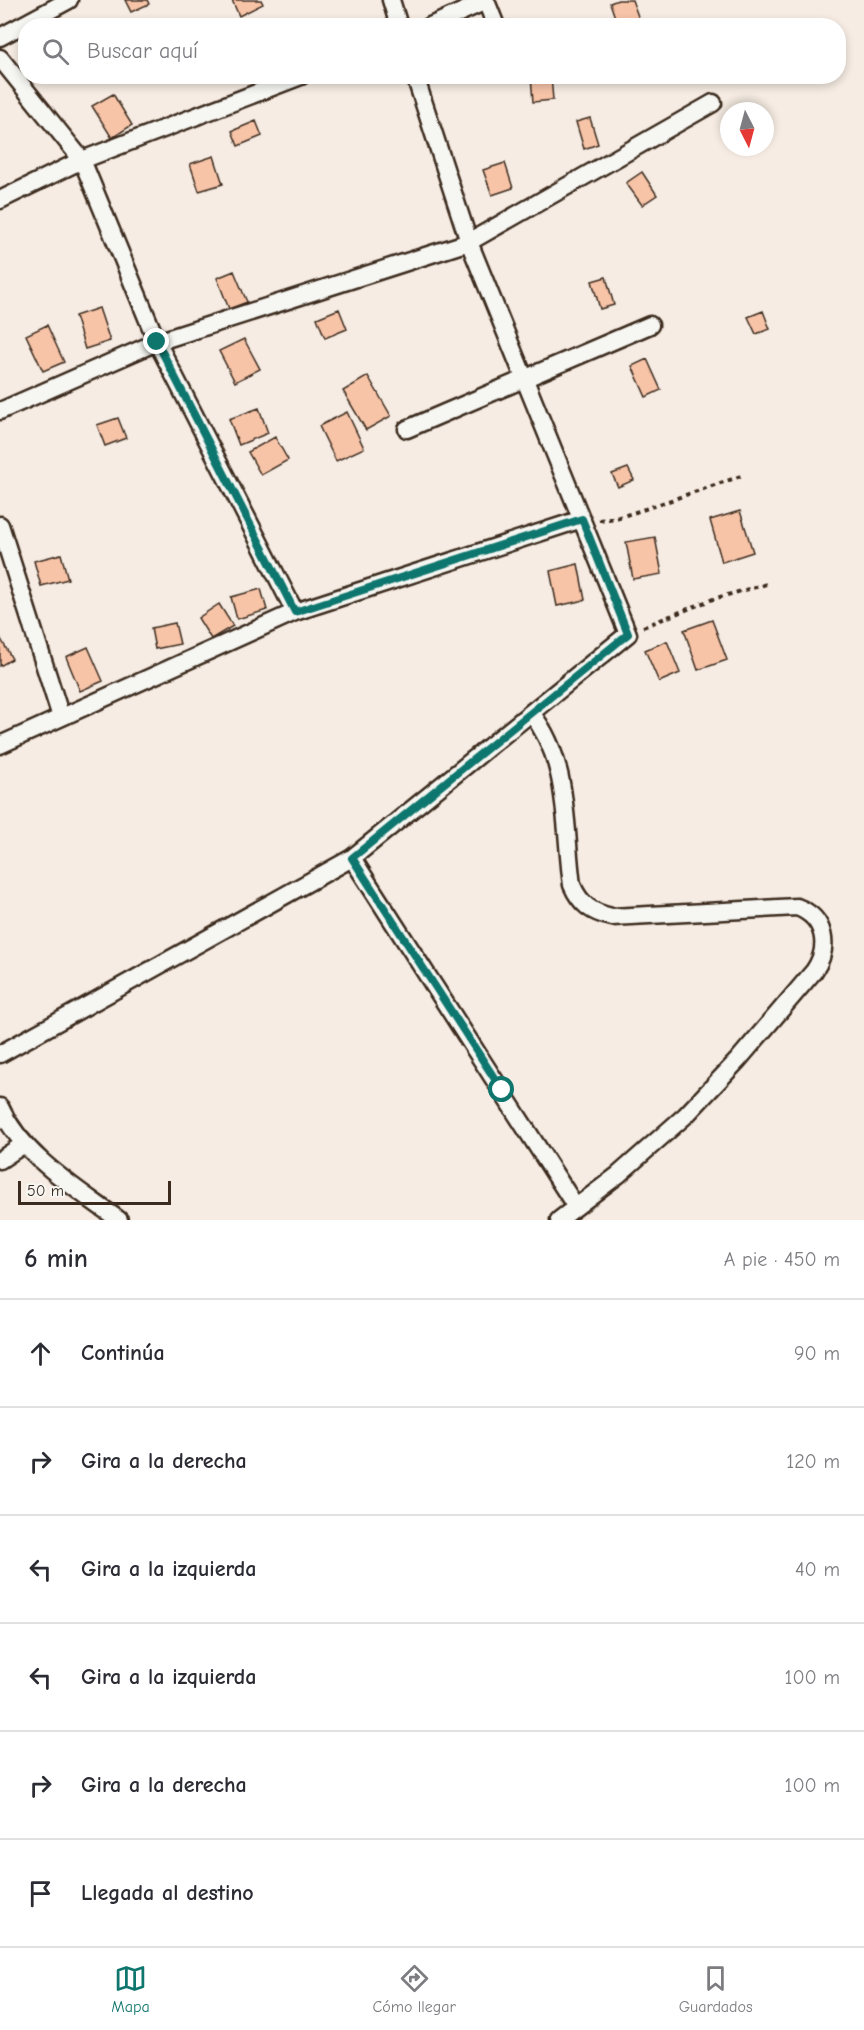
<!DOCTYPE html>
<html lang="es">
<meta charset="utf-8">
<style>
:root{--surface:#fff;--page:#f7f7f7;--text:#2b2b33;--muted:#7c7c81;--line:#e1e1e2;--accent:#0f766e}
body{margin:0;font-family:"Comic Neue",sans-serif;background:var(--page);color:var(--text)}
.compass{position:absolute;left:720px;top:102px;width:54px;height:54px;border-radius:50%;background:var(--surface);box-shadow:0 3px 9px #0003;rotate:174deg}
.scale{position:absolute;left:18px;bottom:15px;width:153px;box-sizing:border-box;padding-left:6px;border:3px solid #3b2a1e;border-top:0;font-size:16px;line-height:21px;white-space:nowrap;color:#3b2a1e;-webkit-text-stroke:4px #f6f6f2;paint-order:stroke}
.stop{position:absolute;width:18px;height:18px;margin:-14px;border:4px solid #0f766e;border-radius:50%;background:#fff}
.stop.end{background:#0f766e;border-color:#fff;box-shadow:0 2px 6px #0008}
.list{margin:0;padding:0;list-style:none}
h2{display:flex;justify-content:space-between;align-items:center;height:78px;margin:0;padding:0 24px;font-size:26px}
h2 small{font-size:20px;font-weight:400;color:var(--muted)}
.list li{display:grid;grid-template-columns:39px 1fr auto;gap:18px;align-items:center;box-sizing:border-box;height:108px;padding:0 24px;border-top:2px solid var(--line)}
.list b{display:block;font-size:22px;white-space:nowrap}
.list em{font-size:20px;font-style:normal;color:var(--muted)}
.icon{flex:none;width:33px;height:33px;fill:none;stroke:currentColor;stroke-width:2;stroke-linecap:round;stroke-linejoin:round}
.map{position:relative;flex:none;width:864px;height:1220px;overflow:hidden}
.search{position:absolute;background:var(--surface);box-shadow:0 3px 9px #0003;left:18px;right:18px;top:18px;height:66px;display:flex;align-items:center;gap:15px;box-sizing:border-box;padding:0 21px;border-radius:24px;color:var(--muted);font-size:22px}
.sheet{height:726px;background:var(--surface)}
nav{display:flex;justify-content:space-around;align-items:center;box-sizing:border-box;height:84px;border-top:2px solid var(--line);background:var(--surface);font-size:16px;color:var(--muted)}
nav a{display:grid;justify-items:center;gap:3px}
nav .on{color:var(--accent)}
.map>svg:first-child{display:block}
.building{fill:#f7c4a8;stroke:#3b2a1e;stroke-width:1.5}
.lines{fill:none;stroke-linecap:round;stroke-linejoin:round}
.minor-casing{stroke:#3b2a1e;stroke-width:21}
.path{stroke:#3b2a1e;stroke-width:4;stroke-dasharray:4.5 4.5;stroke-linecap:butt}
.minor{stroke:#f6f6f2;stroke-width:16}
.route{stroke:#0f766e;stroke-width:8}
</style>
<div class="map">
<svg width="864" height="1220" viewBox="0 0 864 1220">
<rect width="100%" height="100%" fill="#f6ece3"/>
<filter id="ink" filterUnits="userSpaceOnUse"><feTurbulence type="fractalNoise" baseFrequency=".0167" numOctaves="2"/><feDisplacementMap in="SourceGraphic" scale="12" xChannelSelector="R" yChannelSelector="G"/><feConvolveMatrix kernelMatrix="1 2 1 2 8 2 1 2 1" color-interpolation-filters="sRGB"/></filter>
<g filter="url(#ink)">
<!-- building -->
<path class="building" d="M125,0h22l2,4 -18,8z
M232,0h29l2,4 -24,12z
M618,0h14l7,19 -21,7 -8,-23z
M531,76h20l2,24 -20,2z
M113,94l19,31 -20,13 -20,-32z
M590,118l8,26 -14,5 -8,-27z
M256,121l6,15 -24,10 -6,-15z
M214,156l9,28 -24,7 -9,-27z
M505,163l8,25 -21,7 -9,-25z
M642,172l15,23 -15,10 -16,-22z
M234,271l13,31 -18,7 -12,-31z
M606,277l8,28 -14,4 -8,-28z
M99,308l11,33 -25,8 -10,-33z
M339,309l8,20 -22,9 -8,-20z
M763,311l7,18 -14,5 -8,-17z
M47,325l17,37 -21,9 -17,-36z
M244,339l16,30 -25,13 -16,-31z
M647,359l14,31 -15,7 -14,-31z
M368,376l23,40 -25,14 -23,-39z
M259,408l9,25 -29,12 -10,-26z
M347,412l17,36 -28,13 -17,-35z
M118,418l8,20 -21,8 -8,-21z
M275,437l13,23 -27,15 -13,-23z
M628,468l6,12 -16,7 -6,-13z
M740,511l13,41 -31,10 -12,-42z
M655,537l7,37 -29,5 -7,-37z
M61,554l7,25 -27,7 -7,-25z
M578,564l7,36 -28,6 -7,-35z
M261,589l6,21 -30,9 -6,-22z
M219,604l14,22 -22,13 -13,-21z
M712,620l15,40 -29,10 -14,-40z
M175,623l5,21 -25,5 -4,-21z
M1,639l11,20 -12,7v-26z
M667,641l13,32 -21,9 -14,-32z
M88,647l15,34 -23,10 -14,-34z"/>
<g class="lines">
<!-- minor casing -->
<g class="minor-casing">
<path id="minor" d="M391,0l8,26
M430,26l56,-25 10,25
M0,37l69,-37
M0,58l82,102 75,182 138,270
M0,200l82,-40 219,-84
M0,411l157,-69 312,-100 244,-139
M407,429l243,-104
M0,525l61,192
M531,713c39,48 33,114 41,172 8,19 20,28 40,32l185,-10c29,11 33,41 17,64l-76,89 -52,55 -68,60 -59,45
M0,745l295,-133 287,-93
M352,858l224,349
M0,1054l352,-196 276,-224 -159,-392 -54,-166
M0,1107c23,50 76,81 119,113
M0,1160l24,-16"/>
</g>
<!-- path -->
<path class="path" d="M599,520l17,-2 23,-7 102,-35
M643,627l70,-28 57,-16"/>
<!-- minor -->
<use href="#minor" class="minor"/>
</g>
</g>
<g class="lines" filter="url(#ink)">
<!-- route -->
<path class="route" d="M157,342l138,270 287,-93 46,115 -276,224 150,232"/>
</g>
</svg>
<svg class="compass" viewBox="-18 -18 36 36"><path d="M0-13l5 13h-10z" fill="#e53935"/><path d="M0 13l5-13h-10z" fill="#7c7c81"/></svg>
<div class="scale">50 m</div>
<div class="stop" style="left:502px;top:1090px"></div>
<div class="stop end" style="left:157px;top:342px"></div>
<div class="search"><svg class="icon" aria-label="search" viewBox="0 0 24 24"><circle cx="10" cy="10" r="6"/><path d="M15 15l6 6"/></svg>Buscar aquí</div>
</div>
<section class="sheet">
<h2>6 min<small>A pie · 450 m</small></h2>
<ul class="list">
<li><svg class="icon" aria-label="ahead" viewBox="0 0 24 24"><path d="M12 20V5M6 11l6-6 6 6"/></svg><div><b>Continúa</b></div><em>90 m</em></li>
<li><svg class="icon" aria-label="right" viewBox="0 0 24 24"><path d="M7 20v-9h11M14 6l5 5-5 5"/></svg><div><b>Gira a la derecha</b></div><em>120 m</em></li>
<li><svg class="icon" aria-label="left" viewBox="0 0 24 24"><path d="M17 20v-9H6M10 6l-5 5 5 5"/></svg><div><b>Gira a la izquierda</b></div><em>40 m</em></li>
<li><svg class="icon" aria-label="left" viewBox="0 0 24 24"><path d="M17 20v-9H6M10 6l-5 5 5 5"/></svg><div><b>Gira a la izquierda</b></div><em>100 m</em></li>
<li><svg class="icon" aria-label="right" viewBox="0 0 24 24"><path d="M7 20v-9h11M14 6l5 5-5 5"/></svg><div><b>Gira a la derecha</b></div><em>100 m</em></li>
<li><svg class="icon" aria-label="arrive" viewBox="0 0 24 24"><path d="M6 21V4h12l-3 4 3 4H6"/></svg><div><b>Llegada al destino</b></div></li>
</ul>
</section>
<nav>
<a class="on"><svg class="icon" aria-label="map" viewBox="0 0 24 24"><path d="M3 6l6-2 6 2 6-2v14l-6 2-6-2-6 2zM9 4v14M15 6v14"/></svg>Mapa</a>
<a><svg class="icon" aria-label="directions" viewBox="0 0 24 24"><path d="M12 3l9 9-9 9-9-9zM9 14v-3h6M13 9l2 2-2 2"/></svg>Cómo llegar</a>
<a><svg class="icon" aria-label="saved" viewBox="0 0 24 24"><path d="M7 4h10v16l-5-4-5 4z"/></svg>Guardados</a>
</nav>
